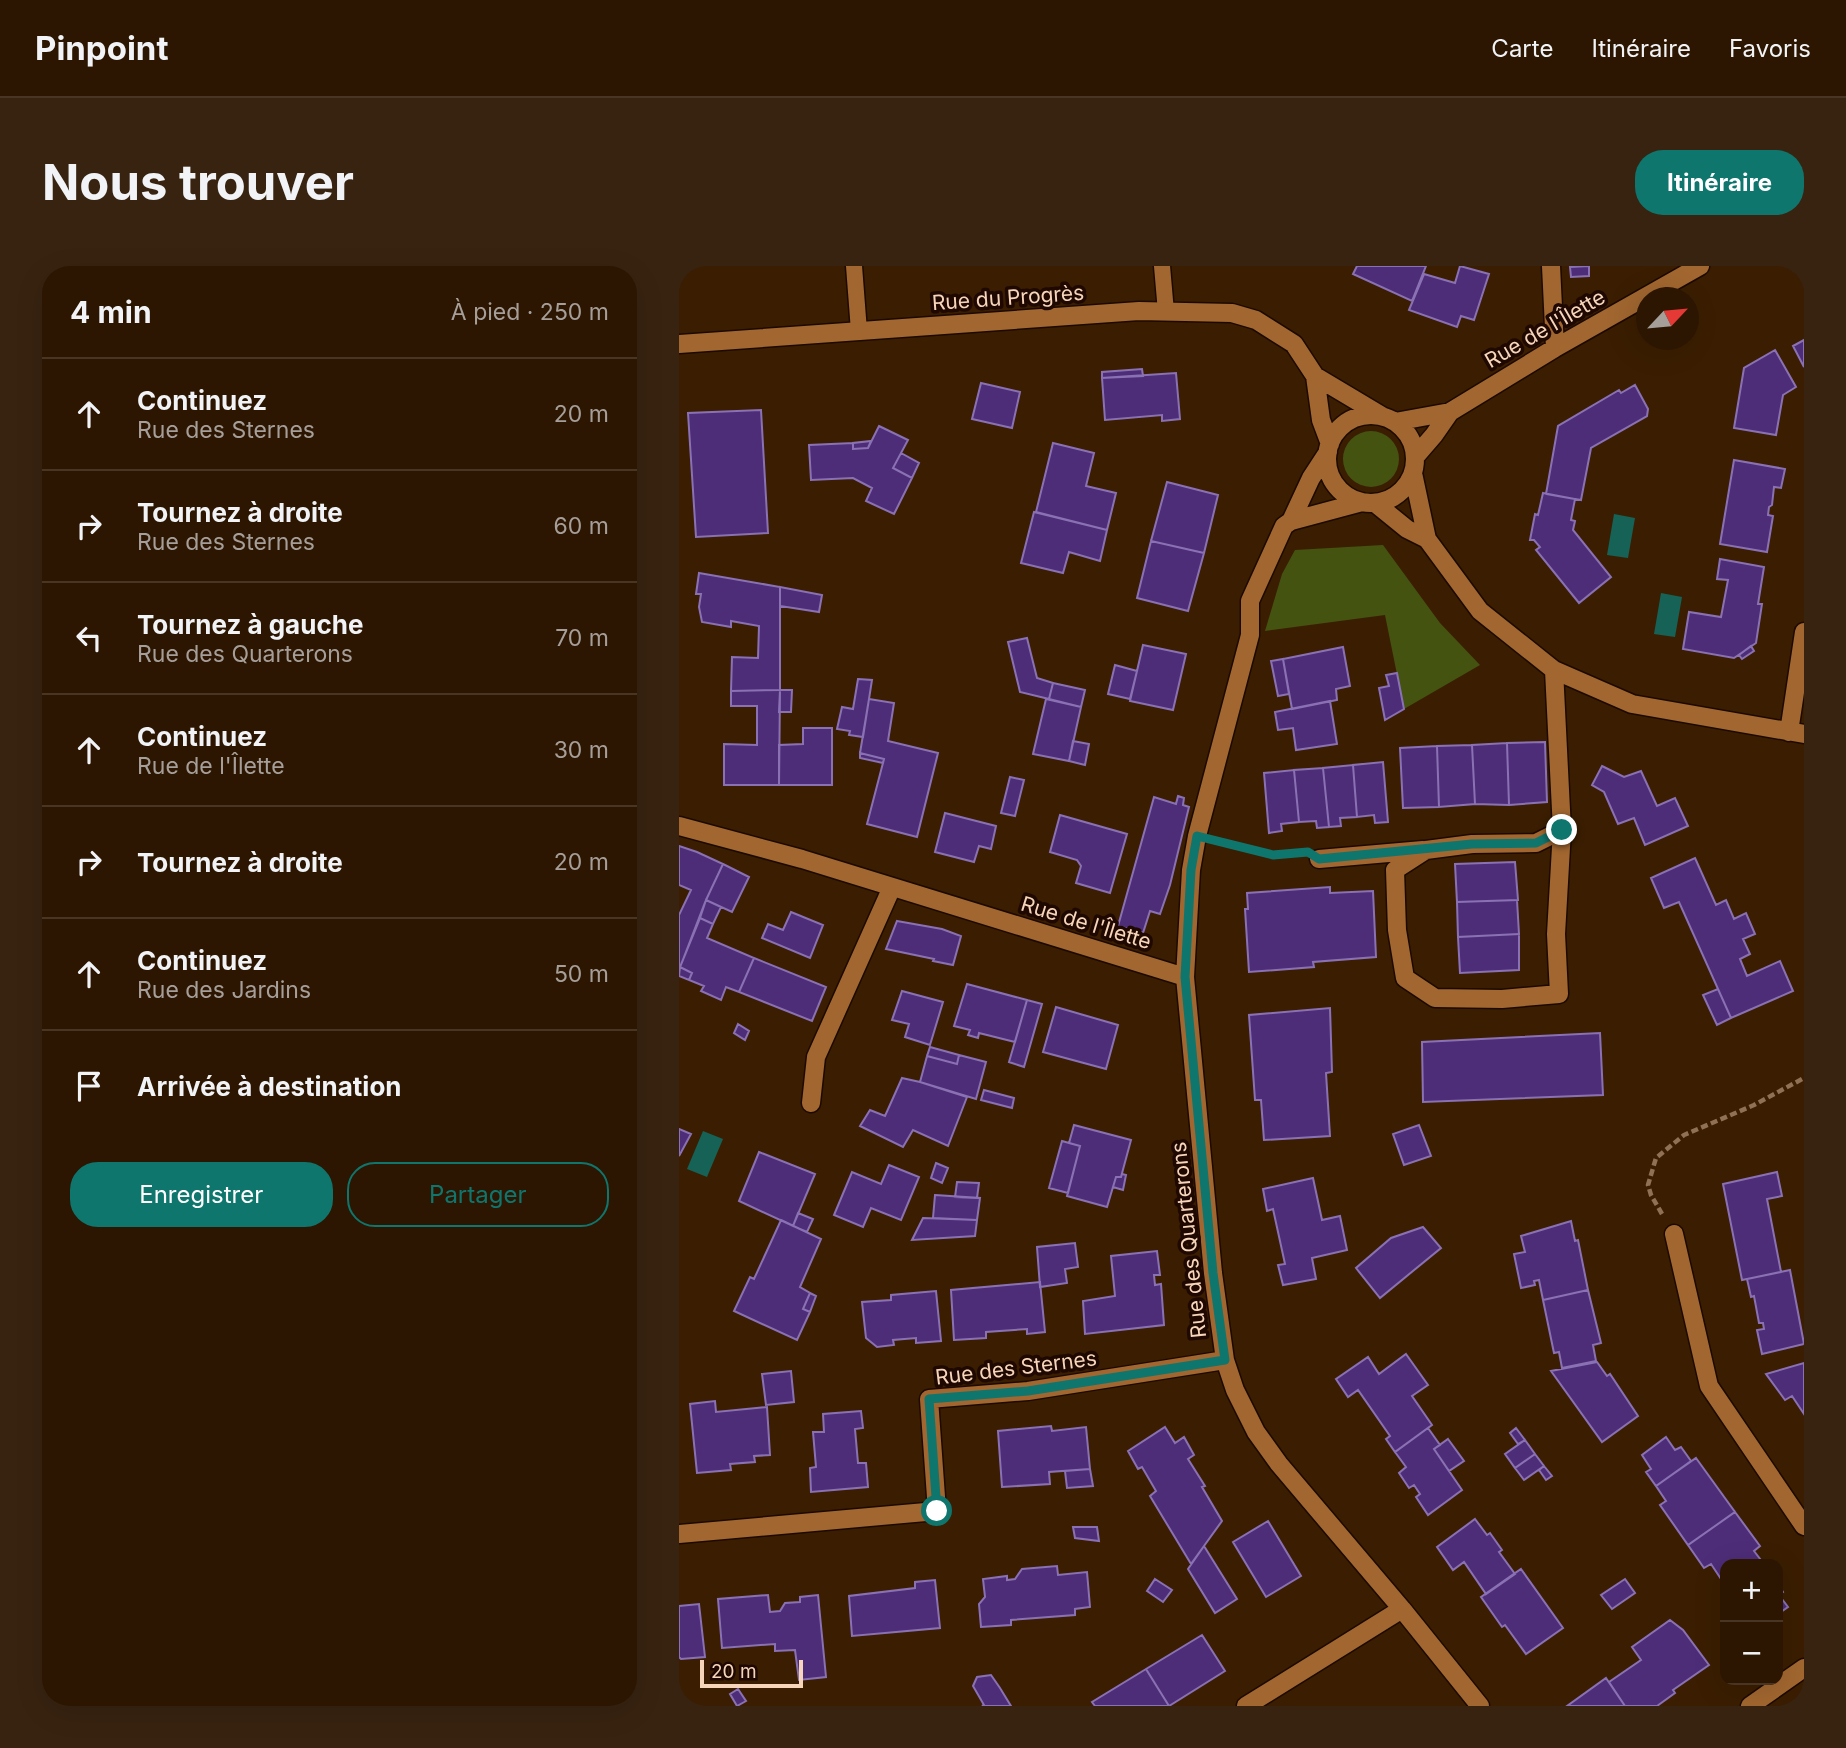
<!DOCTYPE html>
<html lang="fr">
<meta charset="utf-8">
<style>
:root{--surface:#2c1601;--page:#382310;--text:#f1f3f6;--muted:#a69f99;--line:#483523;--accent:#0f766e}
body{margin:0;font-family:Inter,sans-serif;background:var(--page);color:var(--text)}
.controls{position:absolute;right:21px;bottom:21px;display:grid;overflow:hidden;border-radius:14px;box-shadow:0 7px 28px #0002}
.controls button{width:63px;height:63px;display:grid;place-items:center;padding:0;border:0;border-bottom:2px solid var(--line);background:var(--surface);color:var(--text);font:35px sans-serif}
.compass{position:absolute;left:957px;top:21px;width:63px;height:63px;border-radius:50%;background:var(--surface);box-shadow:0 7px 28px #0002;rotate:64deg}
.scale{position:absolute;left:21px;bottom:18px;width:103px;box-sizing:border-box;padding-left:7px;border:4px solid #f6d5ba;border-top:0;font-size:19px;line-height:24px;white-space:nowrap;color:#f6d5ba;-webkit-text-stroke:5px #1e0800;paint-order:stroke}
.stop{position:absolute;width:21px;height:21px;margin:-16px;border:5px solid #0f766e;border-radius:50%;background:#fff}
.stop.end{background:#0f766e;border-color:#fff;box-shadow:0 2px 7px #0008}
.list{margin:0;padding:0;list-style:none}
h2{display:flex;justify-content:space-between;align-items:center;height:91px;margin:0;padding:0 28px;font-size:30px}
h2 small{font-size:23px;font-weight:400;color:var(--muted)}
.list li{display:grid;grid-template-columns:46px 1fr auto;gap:21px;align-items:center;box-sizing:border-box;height:112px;padding:0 28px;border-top:2px solid var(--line)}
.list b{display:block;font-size:26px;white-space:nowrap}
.list p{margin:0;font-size:23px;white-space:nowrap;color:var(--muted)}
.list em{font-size:23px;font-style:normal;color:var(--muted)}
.actions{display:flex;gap:14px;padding:21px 28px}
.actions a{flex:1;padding:16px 0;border:2px solid var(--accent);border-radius:28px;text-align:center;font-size:24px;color:var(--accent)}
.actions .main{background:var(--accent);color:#fff}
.icon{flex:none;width:38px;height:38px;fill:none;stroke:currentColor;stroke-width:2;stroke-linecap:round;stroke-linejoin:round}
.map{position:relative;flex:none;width:1125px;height:1440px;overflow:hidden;border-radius:28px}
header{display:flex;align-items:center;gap:42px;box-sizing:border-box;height:98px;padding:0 35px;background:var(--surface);border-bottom:2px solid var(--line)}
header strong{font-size:33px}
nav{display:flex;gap:38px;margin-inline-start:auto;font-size:24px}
.intro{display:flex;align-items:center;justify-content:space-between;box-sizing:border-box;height:168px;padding:0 42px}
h1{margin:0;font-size:49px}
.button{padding:18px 32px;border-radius:28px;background:var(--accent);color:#fff;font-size:24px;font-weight:700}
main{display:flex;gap:42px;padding:0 42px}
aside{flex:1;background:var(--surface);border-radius:28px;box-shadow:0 7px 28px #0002}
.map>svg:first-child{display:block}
.green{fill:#455310}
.water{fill:#166256}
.building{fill:#4d2d77;stroke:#8a71b4;stroke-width:2}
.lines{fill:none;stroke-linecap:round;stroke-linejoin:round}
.service-casing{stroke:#1c0a00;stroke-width:19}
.minor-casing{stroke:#1c0a00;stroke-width:21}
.path{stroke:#907155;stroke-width:4.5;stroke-dasharray:7 3.5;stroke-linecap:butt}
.service{stroke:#a26730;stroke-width:16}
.minor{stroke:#a26730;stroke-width:18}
.route{stroke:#0f766e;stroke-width:9}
.labels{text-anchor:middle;stroke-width:7;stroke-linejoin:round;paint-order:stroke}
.street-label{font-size:21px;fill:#f6d5ba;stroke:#1e0800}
</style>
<header>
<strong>Pinpoint</strong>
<nav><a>Carte</a><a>Itinéraire</a><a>Favoris</a></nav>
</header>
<div class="intro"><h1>Nous trouver</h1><a class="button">Itinéraire</a></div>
<main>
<aside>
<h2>4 min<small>À pied · 250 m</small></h2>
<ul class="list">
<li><svg class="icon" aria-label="ahead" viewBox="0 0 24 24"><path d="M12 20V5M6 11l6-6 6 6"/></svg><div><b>Continuez</b><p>Rue des Sternes</p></div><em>20 m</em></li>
<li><svg class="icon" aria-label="right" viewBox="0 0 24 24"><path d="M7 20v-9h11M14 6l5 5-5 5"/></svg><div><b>Tournez à droite</b><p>Rue des Sternes</p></div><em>60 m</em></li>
<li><svg class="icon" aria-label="left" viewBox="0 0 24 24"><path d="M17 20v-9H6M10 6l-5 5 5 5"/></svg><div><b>Tournez à gauche</b><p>Rue des Quarterons</p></div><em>70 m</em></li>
<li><svg class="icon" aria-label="ahead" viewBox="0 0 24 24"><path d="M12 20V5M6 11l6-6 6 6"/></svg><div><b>Continuez</b><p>Rue de l'Îlette</p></div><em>30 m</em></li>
<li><svg class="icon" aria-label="right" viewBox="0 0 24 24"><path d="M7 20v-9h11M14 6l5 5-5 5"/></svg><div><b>Tournez à droite</b></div><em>20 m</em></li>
<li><svg class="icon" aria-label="ahead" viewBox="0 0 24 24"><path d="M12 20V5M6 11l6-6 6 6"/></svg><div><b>Continuez</b><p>Rue des Jardins</p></div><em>50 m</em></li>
<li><svg class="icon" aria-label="arrive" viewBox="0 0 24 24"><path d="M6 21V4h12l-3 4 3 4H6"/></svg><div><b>Arrivée à destination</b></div></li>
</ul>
<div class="actions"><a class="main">Enregistrer</a><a>Partager</a></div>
</aside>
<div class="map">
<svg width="1125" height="1440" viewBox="0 0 1125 1440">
<rect width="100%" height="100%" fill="#3b1e01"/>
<!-- green -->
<path class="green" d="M664 193a28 28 0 1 1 56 0a28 28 0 1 1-56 0Z
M704,279l57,78 40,42 -76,44 -19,-94 -120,16 17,-57 13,-24z"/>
<!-- water -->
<path class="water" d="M935,248l21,4 -7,40 -21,-3z
M982,327l21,4 -7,40 -21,-3z
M24,865l20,8 -16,38 -20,-8z"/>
<!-- building -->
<path class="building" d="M678,0h69l-14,35 -59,-27z
M781,0l29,8 -15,46 -13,-4 -4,11 -48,-17 15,-36 31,9z
M910,0v10l-18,1 -1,-10z
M1125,74v27l-11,-21z
M1096,84l21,37 -13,8 -7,40 -42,-7 10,-60z
M463,103l1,7 -41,2v-6z
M497,107l4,46 -18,2v-6l-57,5 -3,-42z
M302,117l39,9 -8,36 -40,-9z
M956,119l13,24 -1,7 -56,32 -10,52 -35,-6 12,-68 61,-36 2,3z
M82,144l7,123 -72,4 -8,-124z
M200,160l29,14 -15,28 19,10 -18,36 -28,-13 6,-13 -19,-10 -42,2 -2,-35 44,-2v6l15,-1z
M192,175l-3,7 -15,1v-6z
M374,177l41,10 -8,33 30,7 -9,37 -71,-18z
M222,187l18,10 -7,15 -19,-10z
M1055,194l51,9 -4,19 -7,-1 -2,18 -3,2 -1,8 5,1 -6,36 -47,-8z
M488,216l51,13 -14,58 -53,-12z
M864,227l32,6 -4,21 4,1 -2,9 38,47 -32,26 -43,-53 4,-3 -6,-7h-4l5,-26 3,1z
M355,246l73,18 -7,31 -31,-9 -6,21 -42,-10z
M472,275l53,12 -16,58 -51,-13z
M1041,293l44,8 -6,37h4l-6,39 -22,15 -51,-9 6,-37 32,5 7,-37 -11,-1z
M20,307l81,14v103l-49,1 1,-34 26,1 1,-32 -28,-5v6l-29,-5 -3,-15 2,-13h-5z
M101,321l42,8 -3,17 -39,-6z
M348,372l10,40 16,5 -4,16 -29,-7 -12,-50z
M464,379l43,9 -13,56 -43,-9z
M1072,380l3,5 -12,8 -3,-4z
M664,381l7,39 -14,3 1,11 -45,9 -9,-50z
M604,393l6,35 -11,2 -7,-35z
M436,399l22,6 -7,28 -22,-5z
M718,407l7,36 -19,11 -6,-32 10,-2 -3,-11z
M179,413l14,1 -9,57 -14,-2 1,-4 -13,-2 5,-22 11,2z
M374,417l32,7 -4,17 -32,-8z
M101,424h12l-1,22h-12z
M101,424l-1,95h-55v-41l33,1v-39h-26v-15z
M190,433l25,4 -6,38 50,12 -21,84 -50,-13 17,-65 -24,-6z
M367,433l35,8 -12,54 -36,-7z
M651,435l7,43 -41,6 -3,-22 -15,2 -3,-18z
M124,462h29v57h-53v-40l24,-1z
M394,475l16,3 -4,21 -16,-4z
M866,476l2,60 -38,3 -2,-62z
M828,477l2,62 -34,-1 -3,-59z
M793,479l3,59 -36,3 -2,-61z
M758,480l2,61 -36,1 -3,-60z
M181,487l24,6 -1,4 -23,-5z
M704,496l5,60 -13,1 -1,-8 -17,2 -4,-52z
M674,499l4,52 -17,1 1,8 -12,1 -6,-59z
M923,500l22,11 17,-6 16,35 18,-8 13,28 -43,19 -11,-27 -16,6 -14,-32 -12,-7z
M644,502l6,59 -12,1 -1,-7 -17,1 -5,-52z
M615,504l5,52 -18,2 1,7 -13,2 -5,-60z
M331,511l14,3 -9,36 -14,-3z
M499,530l6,2 -1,7 6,2 -19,78 -10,29 -10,-3 -7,22 -25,-7 36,-129 22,7z
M266,547l51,13 -5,23 -12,-3 -5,16 -39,-10z
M381,549l67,19 -17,59 -34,-10 5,-17 -4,-6 -27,-8z
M0,580l18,6 26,12 -17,36 -27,70v-55l12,-25 -12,-5z
M1016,592l21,47 10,-5 8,19 12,-6 9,21 -12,5 7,15 -10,5 7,17 33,-15 13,30 -62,27 -52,-116 -15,6 -13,-30z
M836,596l3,38 -61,2 -2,-38z
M44,598l26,13 -17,35 -26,-12z
M651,621v6l43,-2 3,66 -63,5 1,5 -65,5 -4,-63h3l-1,-16z
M27,634l15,7 -8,17 -13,-6z
M838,634l2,34 -61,3 -1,-35z
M112,646l32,13 -13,33 -48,-20 6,-14 15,6z
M21,652l13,6 -6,14 47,20 -15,34 -13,-5 -5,13 -20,-9 3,-5 -15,-6 3,-7 -12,-6z
M218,655l45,8 19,7 -8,29 -20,-4 1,-2 -48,-10z
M840,668v36l-59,3 -2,-36z
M75,692l72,29 -14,34 -73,-29z
M1,701l12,6 -3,7 -10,-4z
M288,718l60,16 -12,42 -36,-9 -1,5 -10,-3 2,-5 -16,-4z
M1039,723l13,29 -14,7 -14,-30z
M223,725l41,11 -13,43 -25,-8 4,-13 -17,-4z
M348,734l15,4 -18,63 -15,-5z
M377,741l62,18 -12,44 -63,-17z
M651,742l2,64 -6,1 4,63 -66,4 -3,-40h-6l-6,-85z
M59,758l11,7 -4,9 -11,-7z
M921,767l3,62 -180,7 -1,-60z
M251,781l29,8 -2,9 -30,-8z
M280,789l27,7 -10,37 -56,-17 7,-26 30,8z
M223,812l18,4 47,15 -19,49 -35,-16 -10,17 -43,-21 10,-16 15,6z
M305,824l30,8 -2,10 -31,-8z
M395,859l57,15 -10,37h-5l-9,30 -40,-11 13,-50 -11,-3z
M740,859l12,31 -27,9 -11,-31z
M0,863l12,5 -12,22z
M383,875l18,5 -12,47 -19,-5z
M80,886l56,22 -22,52 -54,-25z
M257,897l12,5 -6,15 -11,-5z
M210,899l30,12 -18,43 -30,-12 -8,19 -29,-12 18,-43 29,12z
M1098,906l5,24 -15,3 14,73 -39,8 -19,-96z
M443,908l4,1 -3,15 -10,-3 3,-10h5z
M634,912l9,42 18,-4 7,34 -35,8 4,21 -33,6 -5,-20 7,-1 -12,-55 -6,2 -4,-22z
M278,916l22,1 -2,15 -22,-1z
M256,929l45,3 -3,22 -44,-2z
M119,947l15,6 -6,13 -14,-6z
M244,952l54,2 -2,16 -63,4z
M102,954l40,19 -21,48 10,6 -7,16 7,3 -13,28 -63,-29 16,-34 4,2z
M892,955l4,20 3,-1 10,50 -45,10 -4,-20 -5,1 1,4 -14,3 -7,-34 11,-2 -4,-16z
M744,961l18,21 -61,50 -24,-30 35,-30z
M396,977l3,24 -13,2 2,14 -27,4 -3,-40z
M478,985l3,24h-6l1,10 6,-1 3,41 -79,9 -2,-33 32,-5 -4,-40z
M1111,1004l14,74 -42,10 -5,-24 7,-1 -1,-6h-4l-5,-27 -3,1 -4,-18z
M361,1016l5,50 -18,2v-5l-41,3v6l-32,2 -3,-50z
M909,1024l13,53 -8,2 3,16 -34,7 -3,-16 -5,1 -11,-53z
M257,1025l5,50 -25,2v-5l-23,2 1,5 -17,2 -11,-9 -4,-36 29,-2v-5z
M131,1027l6,3 -6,16 -7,-3z
M727,1088l22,31 -16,11 20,29 -37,27 -9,-13 4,-3 -32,-46 -10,7 -12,-18 32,-22 11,17z
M918,1096l10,14 3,-2 28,42 -36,26 -51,-71z
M1125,1097v51l-12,-18 -7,4 -19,-26z
M112,1105l3,31 -28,3 -4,-31z
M36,1135l1,11 51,-5 3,48 -16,1 1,6 -25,2 1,6 -34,3 -7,-69z
M182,1145l2,17 -8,1 3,34h8l2,24 -57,5 -1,-24 6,-1 -3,-35h11l-1,-18z
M372,1160l1,5 34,-4 4,42 -41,3 1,12 -48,3 -4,-56z
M486,1161l10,16 9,-6 10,18 -6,4 17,27 -3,1 20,34 -31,43 -41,-68 6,-5 -14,-24 -4,2 -10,-18z
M749,1162l12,17 -6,4 28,41 -34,25 -12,-18 4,-3 -6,-9 -5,3 -10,-15 7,-6 -11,-15z
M837,1162l9,12 -7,4 -8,-11z
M987,1171l9,13 6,-3 10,14 -35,25 -10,-14 5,-3 -9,-14z
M769,1173l16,22 -15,10 -15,-22z
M846,1174l10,14 -20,14 -10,-14z
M856,1188l9,12 -20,14 -9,-12z
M1017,1192l39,54 -47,33 -28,-40 6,-4 -10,-15z
M865,1200l8,10 -6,4 -7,-10z
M411,1203l3,17 -26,2 -2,-17z
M1056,1246l25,34 -6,5 10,13h-39v21l-14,-21 -7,4 -16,-23z
M796,1253l12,16 3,-2 12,17 -3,2 16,22 -29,20 -22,-32 -11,8 -16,-23z
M589,1255l33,55 -35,21 -33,-55z
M394,1261h24l2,14 -24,-3z
M525,1280l33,53 -22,14 -27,-44z
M378,1300l1,9 29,-3 3,35 -15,2v6l-64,5v5l-30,2 -2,-23 6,-7 -2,-18 24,-3v4l8,-1 7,-10z
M842,1303l42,59 -37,26 -21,-29 -3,2 -21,-30z
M476,1313l17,11 -9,12 -16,-11z
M946,1313l10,14 -23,16 -11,-14z
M256,1314l5,48 -88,8 -3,-40 66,-8v-6z
M1099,1318l5,8 -4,3 9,12 -10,7z
M89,1329l2,17 10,-1 5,-8 15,-1v-5l18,-2 8,82 -27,3 -4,-30 -20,1v-7l-53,4 -4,-49z
M20,1338l6,53 -24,2 -2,-2v-51z
M991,1354l13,10 26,35 -36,25 2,3 -18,13h-32l-16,-24 32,-22 -9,-13z
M523,1369l23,36 -56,35 -23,-37z
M467,1403l23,37h-74l-3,-4z
M312,1409l9,13 11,18h-29l2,-1 -11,-19 4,-9z
M927,1412l19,28h-58z
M59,1423l8,12 -9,5 -7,-12z"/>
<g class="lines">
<!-- service casing -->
<g class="service-casing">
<path id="service" d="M175,0l5,65
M483,0l4,46"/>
</g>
<!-- minor casing -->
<g class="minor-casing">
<path id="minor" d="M872,0l4,82
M0,78l460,-33 93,2 24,7 38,24 21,32 67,40
M636,110l6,44 9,24
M648 193a44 44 0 1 1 88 0a44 44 0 1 1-88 0Z
M716,156l55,-10 105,-64 145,-82
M736,191l19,-22 16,-23
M734,207l14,66 53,72 74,59 78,34 172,30
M696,237l32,26 20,10
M612,255l71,-19
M875,404l8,160 -6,104 3,60 -57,5 -67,-1 -30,-20 -8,-48 -2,-60 31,-20 46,-6 64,-1 26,-13
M1110,466l15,-100
M0,560l123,33 383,118 6,-107 6,-34 53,-201v-34l34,-75 7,-5 20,-43 17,-26
M640,593l104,-9
M506,711l28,296 12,87 10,30 21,42 23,32 123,145 78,97
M132,837l5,-46 76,-170
M995,968l35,152 95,140
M0,1268l258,-23 -8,-112 99,-8 197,-31
M567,1440l156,-97
M1071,1440l54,-38"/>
</g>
<!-- path -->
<path class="path" d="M543,576l51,12 23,-1
M983,948l-11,-19 -3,-10 8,-27 28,-23 70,-30 50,-27"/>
<!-- service -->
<use href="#service" class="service"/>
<!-- minor -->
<use href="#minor" class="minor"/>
</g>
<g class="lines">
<!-- route -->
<path class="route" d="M258,1245l-8,-112 99,-8 197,-31 -12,-87 -28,-296 6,-107 6,-34 76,19 35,-3 11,7 153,-15 64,-1 26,-13"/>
</g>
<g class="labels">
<!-- street labels -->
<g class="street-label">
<text transform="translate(329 32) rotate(-4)" y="7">Rue du Progrès</text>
<text transform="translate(866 63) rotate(-30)" y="7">Rue de l'Îlette</text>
<text transform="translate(407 657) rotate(17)" y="7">Rue de l'Îlette</text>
<text transform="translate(510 974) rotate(-96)" y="7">Rue des Quarterons</text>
<text transform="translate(337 1102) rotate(-7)" y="7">Rue des Sternes</text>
</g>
</g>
</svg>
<div class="controls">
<button>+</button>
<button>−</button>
</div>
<svg class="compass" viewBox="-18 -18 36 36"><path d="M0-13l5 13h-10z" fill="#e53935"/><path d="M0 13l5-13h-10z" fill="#a69f99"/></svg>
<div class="scale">20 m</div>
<div class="stop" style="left:258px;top:1245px"></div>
<div class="stop end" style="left:883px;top:564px"></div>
</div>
</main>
